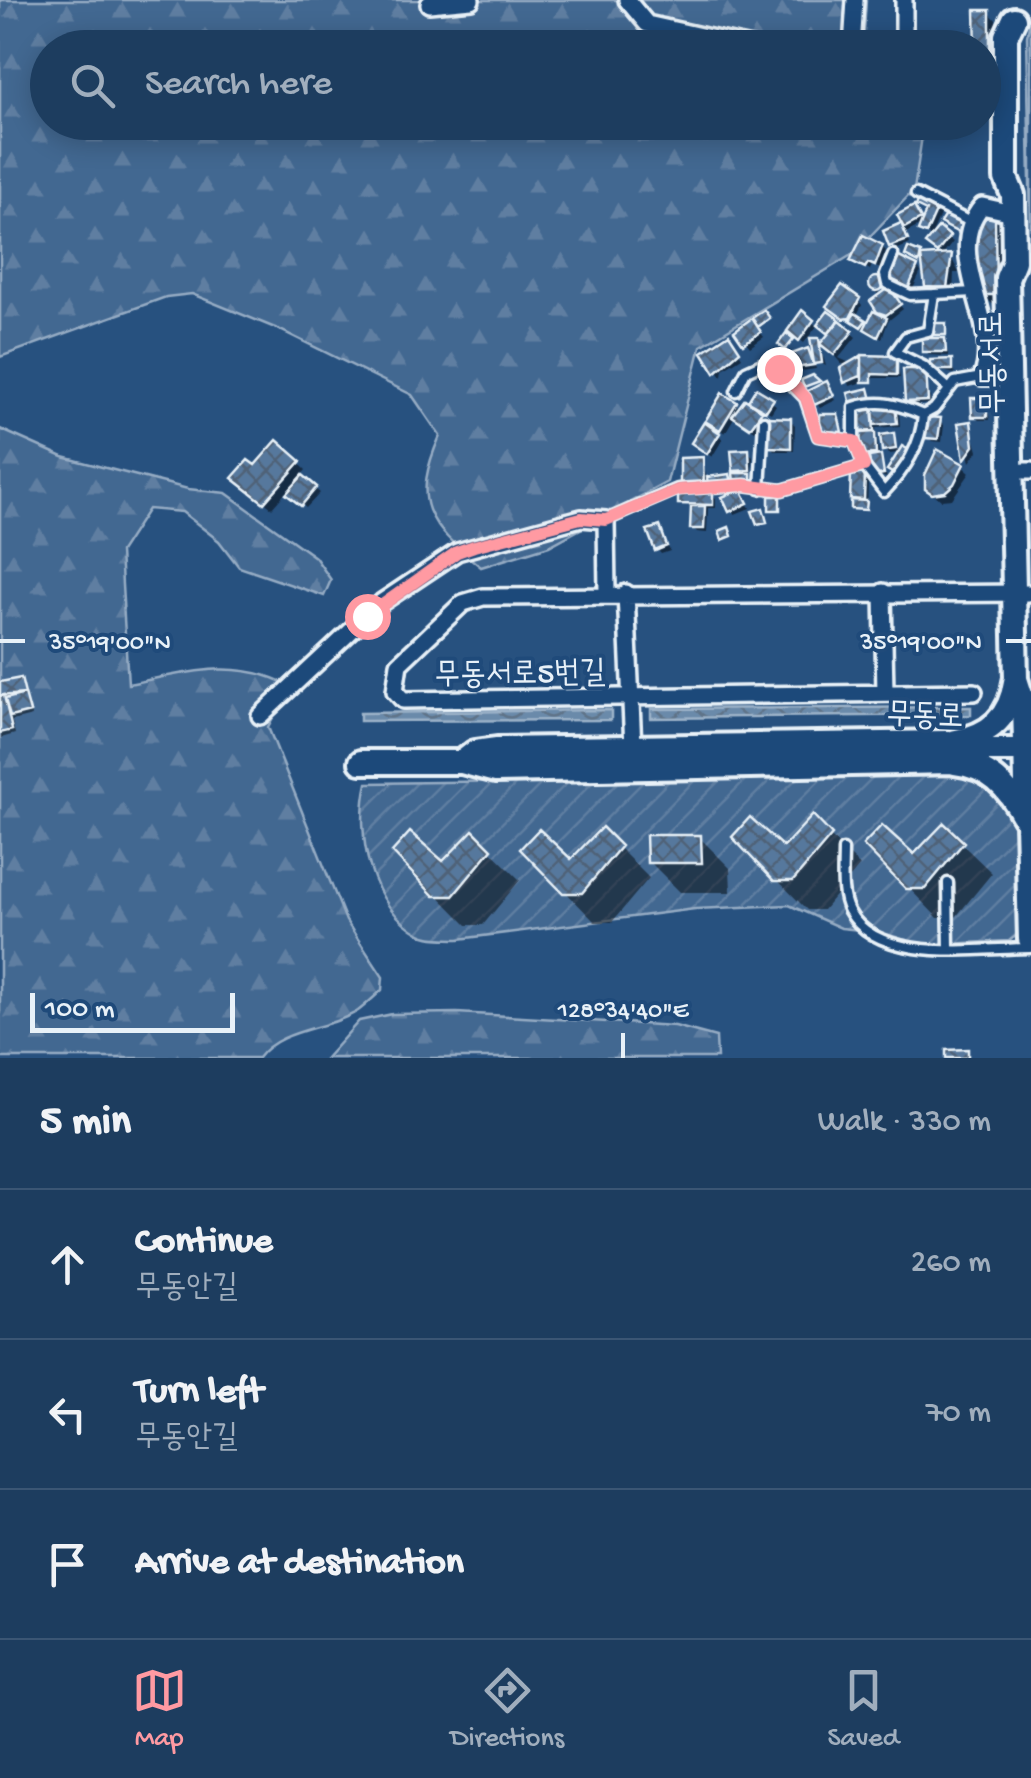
<!DOCTYPE html>
<meta charset="utf-8">
<style>
:root{--surface:#1d3d5f;--page:#254465;--text:#f1f3f6;--muted:#a0aebd;--line:#3b5674;--accent:#ff9aa2}
body{margin:0;font-family:"Gochi Hand","Poor Story",sans-serif;background:var(--page);color:var(--text)}
.scale{position:absolute;left:30px;bottom:25px;width:205px;box-sizing:border-box;padding-left:10px;border:5px solid #e8f1f8;border-top:0;font-size:28px;line-height:35px;white-space:nowrap;color:#e8f1f8;-webkit-text-stroke:8px #1f4a7a;paint-order:stroke}
.stop{position:absolute;width:30px;height:30px;margin:-22px;border:8px solid #ff9aa2;border-radius:50%;background:#fff}
.stop.end{background:#ff9aa2;border-color:#fff;box-shadow:0 2px 10px #0008}
.list{margin:0;padding:0;list-style:none}
h2{display:flex;justify-content:space-between;align-items:center;height:130px;margin:0;padding:0 40px;font-size:42px}
h2 small{font-size:32px;font-weight:400;color:var(--muted)}
.list li{display:grid;grid-template-columns:65px 1fr auto;gap:30px;align-items:center;box-sizing:border-box;height:150px;padding:0 40px;border-top:2px solid var(--line)}
.list b{display:block;font-size:38px;white-space:nowrap}
.list p{margin:0;font-size:32px;white-space:nowrap;color:var(--muted)}
.list em{font-size:32px;font-style:normal;color:var(--muted)}
.icon{flex:none;width:55px;height:55px;fill:none;stroke:currentColor;stroke-width:2;stroke-linecap:round;stroke-linejoin:round}
.map{position:relative;flex:none;width:1031px;height:1058px;overflow:hidden}
.search{position:absolute;background:var(--surface);box-shadow:0 5px 25px #0003;left:30px;right:30px;top:30px;height:110px;display:flex;align-items:center;gap:25px;box-sizing:border-box;padding:0 35px;border-radius:55px;color:var(--muted);font-size:38px}
.sheet{height:580px;background:var(--surface)}
nav{display:flex;justify-content:space-around;align-items:center;box-sizing:border-box;height:140px;border-top:2px solid var(--line);background:var(--surface);font-size:28px;color:var(--muted)}
nav a{display:grid;justify-items:center;gap:5px}
nav .on{color:var(--accent)}
.map>svg:first-child{display:block}
.forest{fill:url(#forest-firs);stroke:#96acc4;stroke-width:2.5}
.garden{fill:url(#garden-furrows);stroke:#96acc4;stroke-width:2.5}
.water{fill:url(#water-waves);stroke:#9db3c9;stroke-width:2.5}
.shadow{fill:#0007}
.building{fill:url(#building-cross-hatch);stroke:#e8f1f8;stroke-width:2.5}
.lines{fill:none;stroke-linecap:round;stroke-linejoin:round}
.service-casing{stroke:#e8f1f8;stroke-width:15}
.minor-casing{stroke:#e8f1f8;stroke-width:22}
.secondary-casing{stroke:#e8f1f8;stroke-width:30}
.service{stroke:#1f4a7a;stroke-width:8}
.minor{stroke:#1f4a7a;stroke-width:15}
.secondary{stroke:#1f4a7a;stroke-width:22}
.route{stroke:#ff9aa2;stroke-width:12}
.ticks{fill:none;stroke:#e8f1f8;stroke-width:4}
.labels{text-anchor:middle;stroke-width:8;stroke-linejoin:round;paint-order:stroke}
.street-label{font-size:32px;fill:#e8f1f8;stroke:#1f4a7a}
.ticks-label{font-size:25px;text-anchor:middle;fill:#e8f1f8;stroke:#1f4a7a;stroke-width:8;stroke-linejoin:round;paint-order:stroke}
</style>
<div class="map">
<svg width="1031" height="1058" viewBox="0 0 1031 1058">
<defs>
<pattern id="forest-firs" width="22" height="20" patternUnits="userSpaceOnUse" patternTransform="scale(2.5)"><rect width="22" height="20" fill="#436891"/><path d="M5 1l3.5 6h-7zM16 11l3.5 6h-7z" fill="#5e7ea1"/></pattern>
<pattern id="garden-furrows" width="10" height="10" patternUnits="userSpaceOnUse" patternTransform="scale(2.5)"><rect width="10" height="10" fill="#436891"/><path d="M-1 1l2-2M0 10L10 0M9 11l2-2" fill="none" stroke="#5e7ea1"/></pattern>
<pattern id="water-waves" width="16" height="10" patternUnits="userSpaceOnUse" patternTransform="scale(2.5)"><rect width="16" height="10" fill="#6b8aaa"/><path d="M0 5q4-4 8 0t8 0" fill="none" stroke="#5e7388"/></pattern>
<pattern id="building-cross-hatch" width="8" height="8" patternUnits="userSpaceOnUse" patternTransform="scale(2.5)"><rect width="8" height="8" fill="#57789d"/><path d="M0 0l8 8M0 8l8-8" fill="none" stroke="#4f6278"/></pattern>
</defs>
<rect width="100%" height="100%" fill="#27517f"/>
<filter id="ink" filterUnits="userSpaceOnUse"><feTurbulence type="fractalNoise" baseFrequency=".01" numOctaves="2"/><feDisplacementMap in="SourceGraphic" scale="20" xChannelSelector="R" yChannelSelector="G"/><feConvolveMatrix kernelMatrix="1 2 1 2 8 2 1 2 1" color-interpolation-filters="sRGB"/></filter>
<g filter="url(#ink)">
<!-- forest -->
<path class="forest" d="M0,0h866l-3,47 -815,1v74h856l18,14 -8,54 -61,64 -152,92 -34,136 -118,64 -68,21c-55,-44 -70,-65 -41,-131l-28,-41 -132,-65 -88,-36 -26,3 -166,60z
M0,429l63,28 125,32 38,4 89,64 16,23 -7,16 -85,-29 -20,-26 -37,-29 -34,-3 -28,43 8,132c53,-10 103,-26 154,-2l-2,22 -12,23 78,194 37,56 -1,13c-8,7 -16,15 -24,21 -30,19 -78,17 -100,47h-258z
M457,1013l218,13 41,11 1,21h-391l33,-37 33,-7z"/>
<!-- garden -->
<path class="garden" d="M1031,16v214l-4,-194z
M921,776c17,1 38,-2 55,2 51,10 40,103 43,144l-2,13 -8,6 -88,4 -41,-13 -39,-4 -52,-23 -94,4 -236,30c-12,-1 -29,1 -39,-5 -50,-28 -65,-99 -53,-151z"/>
<!-- water -->
<path class="water" d="M971,707v8l-320,3v-9z
M611,710v10l-251,1v-8z"/>
<!-- shadow -->
<path class="shadow" d="M989,12l7,8v75l-12,-2z
M919,206l21,9 -9,22 -10,-7 2,-6 -17,9 4,11 -14,6 -10,-18 19,-8 9,-15 9,15 5,-12z
M994,217l10,10 1,77h-13l-10,-11z
M939,231l14,11 -11,14 -13,-12z
M882,247l4,4 -5,13 7,4 -10,26 -7,-5 9,-20 -8,-4 -2,5 -17,-10z
M951,257l8,16h-5l-1,21 -19,-1 -7,-7z
M917,268l4,4 -9,19 -22,-13z
M892,295l11,14 -15,12 -6,18 -49,-29 25,-10 4,5 -6,12 12,9 16,-7 -11,-17z
M803,314l14,12 -13,17 -10,-8z
M829,314l27,23 -17,21 13,6 11,-7 33,1 4,20h-25l-25,8 -5,-18 -21,-24 8,-10 -12,-9z
M758,329l6,8 -14,10 -13,-16z
M818,340l8,26 -13,-7 3,10 -14,2 -5,-5 10,-16 9,9z
M944,340l5,16 -20,-1 -4,-4z
M733,342l9,15 -19,12 -1,7 -16,-23z
M951,362l4,12 -22,-5z
M925,372l6,32 -19,1 -4,-4z
M826,384l10,16 -16,8 -4,-5z
M757,391l19,14 -5,8 -16,-9 10,13 -10,14 -20,-15 -10,17 -12,-8 23,-21 5,6z
M868,391l8,17 18,-1 5,4 1,15 -24,2 3,29 8,21 -13,-4 -2,-16 -9,-4 -5,-45z
M986,401l4,19h-11l-4,-4z
M837,416l8,19h-18l-5,-5z
M790,420l5,5 -1,26h-19l-5,-5z
M940,421l4,4 -2,17 -10,-1 -5,-4z
M970,424l8,27 -8,11 -9,-37z
M719,435l4,4 -11,18 -14,-10z
M893,436l6,17 -10,1 -4,-4z
M748,452l5,4 -2,27 -36,6 -8,-8v12l9,5v10h-8l-1,25 -10,-1 -4,-4 1,-21 -14,-4 22,-43 5,19 22,-3 7,7 5,-7 -6,-6z
M299,463l7,7 -6,7 20,16 -14,15 -19,-17 -15,17 -30,-23 13,-16z
M962,466l8,7 -18,26 -11,1 -14,-12z
M864,476l4,4 -1,30 -12,-1 -3,-11z
M741,492l9,16 -15,6 -4,-4z
M659,528l11,23 -9,3 -4,-5z
M21,680l11,36 -20,5 3,13 -14,4 -1,-53z
M813,819l47,47 -37,44h-16l-72,-73 48,13z
M944,827l48,46 -37,45h-17l-71,-73 47,13z
M602,831l47,47 -37,44h-17l-71,-73 47,13z
M473,834l47,46 -37,45h-16l-72,-73 48,13z
M700,838l30,30 1,24h-51l-30,-30z"/>
<!-- building -->
<path class="building" d="M975,10h15v79h-6v-41h-8z
M919,200l18,9 -11,25 -8,-3 8,-20 -10,-5z
M914,206l7,13 -17,9 -7,-13z
M945,215l19,10 -5,8 -19,-10z
M995,215l1,80h-16l-9,-35 4,-39z
M901,223l7,17 -19,7 -6,-16z
M939,227l11,9 -13,17 -12,-9z
M863,235l20,10 -8,21 -7,-3 -3,5 -15,-7z
M908,248l13,5 -2,10 -14,-7z
M952,254l-5,34 -22,-1 -4,-31z
M897,256l21,10 -10,23 -21,-10z
M869 284a7 7 0 1 1 14 0a7 7 0 1 1-14 0Z
M842,285l18,13 -10,20 -6,1 -18,-13z
M889,287l12,17 -15,11 -9,-3 -7,-11z
M764,310l6,8 -12,9 -6,-9z
M802,310l12,10 -15,21 -12,-10z
M828,311l11,8 -11,15 -11,-9z
M873,311l14,7 -9,19 -14,-8z
M855,313l11,7 -5,7 -11,-7z
M752,318l9,14 -18,12 -9,-13z
M840,320l13,11 -19,24 -14,-11z
M932,323h14v12h-14z
M786,333l8,6 -9,11 -7,-6z
M729,334l11,17 -25,22 -13,-21z
M810,338h9l3,25 -8,1z
M922,338h23l1,14h-24z
M808,348l6,17 -19,3 -6,-13z
M862,355l35,1v19l-25,-1v8h-10z
M861,356v20l-17,7 -4,-15z
M952,359v11h-22v-10z
M903,369h23l2,32 -23,1z
M813,375l7,6 -16,6 -3,-7z
M827,381l7,15 -20,9 -7,-14z
M756,388l18,11 -8,12 -18,-10z
M869,388l3,12 -21,5 -3,-12z
M722,393l15,9 -17,28 -15,-9z
M971,398h16v19h-15z
M745,399l17,12 -12,17 -18,-12z
M895,404l2,19 -23,2 -1,-19z
M872,406l2,25 -17,1 -2,-25z
M820,414h18l4,18 -22,-1z
M768,417l23,1v30l-23,-1z
M927,417l14,1 -3,21 -14,-1z
M971,421l3,25 -10,14 -6,-37z
M704,422l16,11 -13,21 -16,-11z
M875,432l1,22 -15,1 -1,-22z
M894,433l2,16 -14,2 -2,-16z
M277,440l24,21 -37,42 -32,-25 16,-18 7,5z
M902,446l7,4 -15,24 -7,-4z
M749,449l1,21 -17,1 -2,-21z
M937,449l27,15 -10,20 -9,8 -13,2 -7,-5v-14z
M881,455l3,19 -12,2 -3,-19z
M703,457l1,30 -24,1v-30z
M733,473h18v10h-17z
M851,473l14,1 -1,26 -14,-1z
M730,474l2,9 -24,3 -1,-9z
M303,475l14,12 -16,19 -15,-12z
M741,489l7,14 -19,9 -7,-15z
M678,491h35v14l-35,-1z
M769,496h11v14h-11z
M851,500l16,1 -1,9 -15,-1z
M691,506h14l-1,23h-14z
M763,508l4,14 -10,2 -5,-13z
M660,526l7,20 -12,5 -8,-21z
M729,527l3,9 -10,4 -3,-9z
M21,678l4,16 -25,2v-14z
M25,694l5,18 -20,5 -5,-18z
M4,695l8,35 -12,3v-37z
M813,815l19,20 -39,46h-19l-42,-44 18,-20 33,30z
M944,823l20,19 -39,47h-19l-43,-44 19,-20 32,29z
M602,827l19,19 -39,47h-19l-43,-44 19,-20 32,30z
M473,830l19,19 -39,47h-19l-42,-44 18,-20 33,29z
M646,835h55l1,28h-55z
M968,1049v9h-22v-8z"/>
<g class="lines">
<!-- service casing -->
<g class="service-casing">
<path id="service" d="M916,194l56,29
M893,255l-8,20 2,9 23,11 24,-1
M948,388l-25,-22 -28,-14 11,-15 22,-6 6,-37 41,-2
M736,391l10,-20 22,-10 37,37 13,38 36,5
M923,415l11,-6 21,-27 27,-5
M760,489l4,-68
M606,520l72,-31 66,-4 38,5 82,-24 20,26c21,-22 37,-46 39,-77 -25,-11 -43,-16 -69,-8v34l10,25
M843,850c0,20 -3,44 6,61 29,54 131,37 181,37
M948,883l1,66"/>
</g>
<!-- minor casing -->
<g class="minor-casing">
<path id="minor" d="M627,0l20,24 108,24
M429,4l42,-4
M852,48l3,-48
M904,48v-48
M1009,377h-27c22,-54 -42,-121 0,-171l31,7
M1024,471h7
M883,592l2,101
M626,593l7,154
M974,692l-571,8 -8,-9 4,-27 64,-61 20,-6 545,-4
M260,716l122,-114 75,-50 124,-34 25,2 1,73"/>
</g>
<!-- secondary casing -->
<g class="secondary-casing">
<path id="secondary" d="M1014,19l-8,17v142l7,17 1,66 -7,17 9,401 8,25 6,235
M956,741c34,-6 54,-24 59,-59
M361,762h101l34,9 456,-9 31,-12
M462,762l13,-10 22,-3 451,-7 35,8h48
M955,763c35,4 53,24 69,54"/>
</g>
<!-- service -->
<use href="#service" class="service"/>
<!-- minor -->
<use href="#minor" class="minor"/>
<!-- secondary -->
<use href="#secondary" class="secondary"/>
</g>
</g>
<g class="lines" filter="url(#ink)">
<!-- route -->
<path class="route" d="M367,616l90,-64 17,-6 107,-28 25,2 72,-30 66,-5 38,5 82,-24 -10,-25 -36,-5 -12,-38 -27,-29"/>
</g>
<!-- ticks -->
<path class="ticks" d="M0,641h25M1006,641h25M623,1033v25"/>
<g class="labels">
<!-- street labels -->
<g class="street-label">
<text transform="translate(990 363) rotate(-91)" y="11">무동서로</text>
<text transform="translate(520 671) rotate(-1)" y="11">무동서로5번길</text>
<text transform="translate(925 713) rotate(2)" y="11">무동로</text>
</g>
</g>
<g class="ticks-label">
<text x="110" y="649">35°19'00"N</text>
<text x="921" y="649">35°19'00"N</text>
<text x="623" y="1017">128°34'40"E</text>
</g>
</svg>
<div class="scale">100 m</div>
<div class="stop" style="left:367px;top:616px"></div>
<div class="stop end" style="left:779px;top:369px"></div>
<div class="search"><svg class="icon" aria-label="search" viewBox="0 0 24 24"><circle cx="10" cy="10" r="6"/><path d="M15 15l6 6"/></svg>Search here</div>
</div>
<section class="sheet">
<h2>5 min<small>Walk · 330 m</small></h2>
<ul class="list">
<li><svg class="icon" aria-label="ahead" viewBox="0 0 24 24"><path d="M12 20V5M6 11l6-6 6 6"/></svg><div><b>Continue</b><p>무동안길</p></div><em>260 m</em></li>
<li><svg class="icon" aria-label="left" viewBox="0 0 24 24"><path d="M17 20v-9H6M10 6l-5 5 5 5"/></svg><div><b>Turn left</b><p>무동안길</p></div><em>70 m</em></li>
<li><svg class="icon" aria-label="arrive" viewBox="0 0 24 24"><path d="M6 21V4h12l-3 4 3 4H6"/></svg><div><b>Arrive at destination</b></div></li>
</ul>
</section>
<nav>
<a class="on"><svg class="icon" aria-label="map" viewBox="0 0 24 24"><path d="M3 6l6-2 6 2 6-2v14l-6 2-6-2-6 2zM9 4v14M15 6v14"/></svg>Map</a>
<a><svg class="icon" aria-label="directions" viewBox="0 0 24 24"><path d="M12 3l9 9-9 9-9-9zM9 14v-3h6M13 9l2 2-2 2"/></svg>Directions</a>
<a><svg class="icon" aria-label="saved" viewBox="0 0 24 24"><path d="M7 4h10v16l-5-4-5 4z"/></svg>Saved</a>
</nav>
